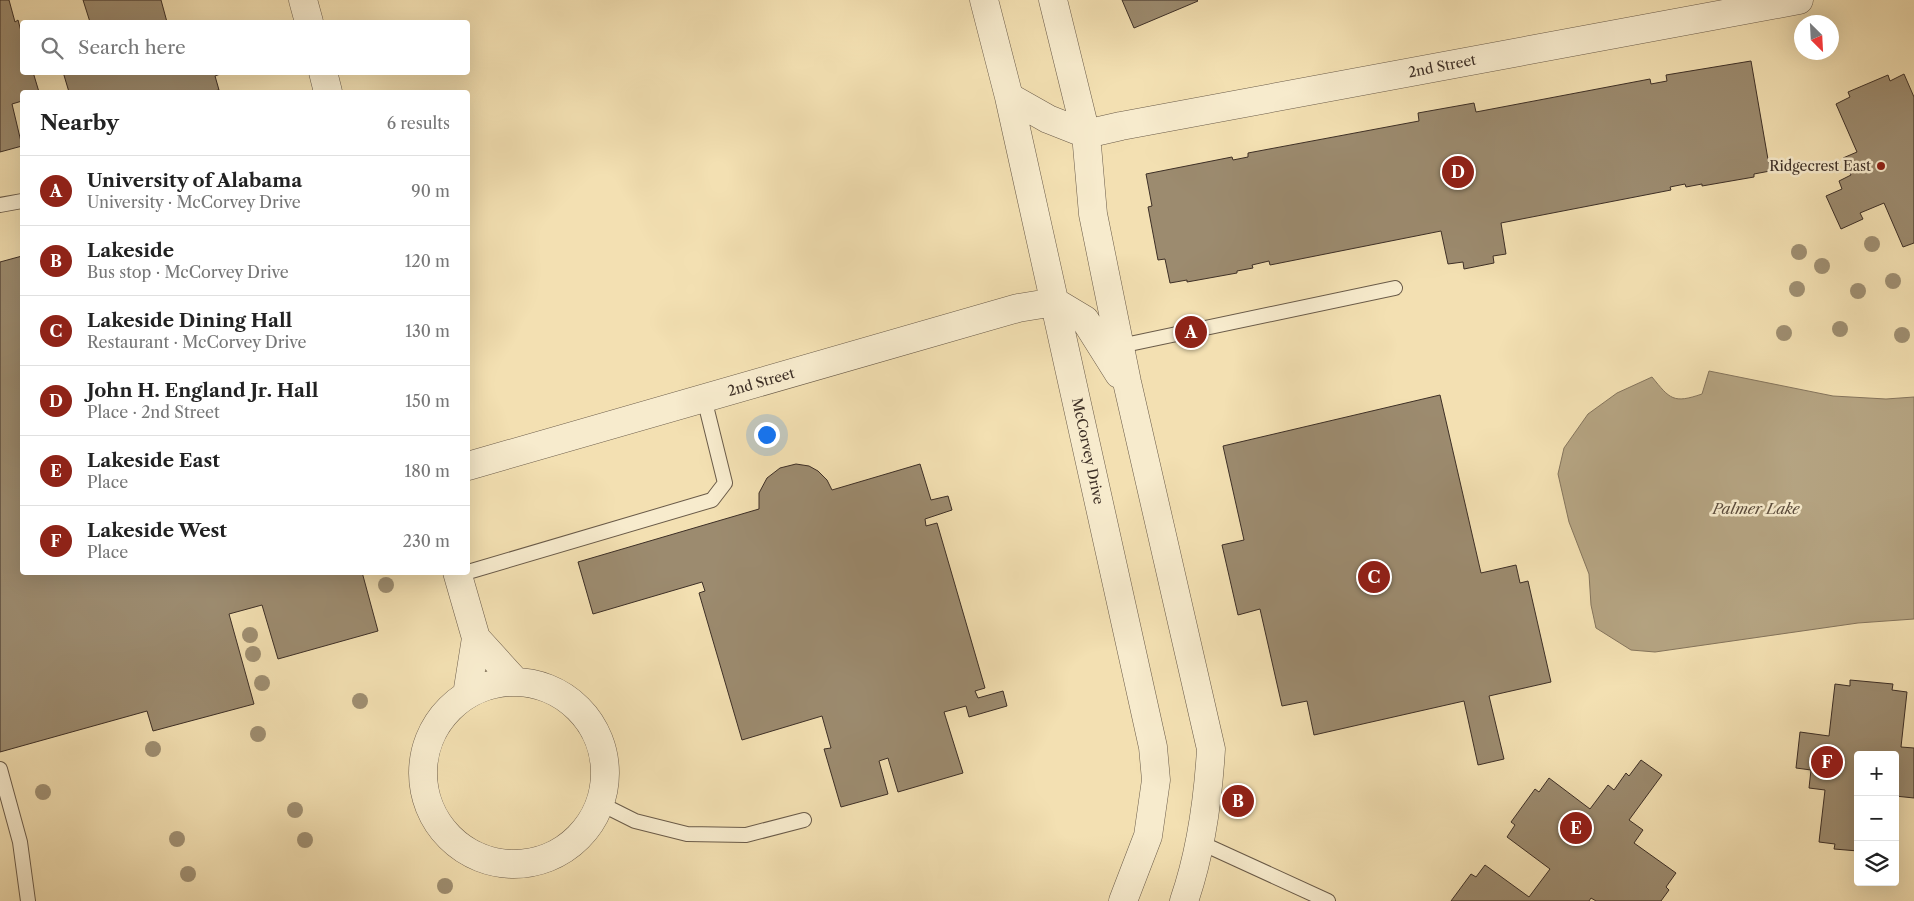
<!DOCTYPE html>
<meta charset="utf-8">
<style>
:root{--surface:#fff;--page:#f2f2f2;--text:#222;--muted:#767676;--line:#e0e0e0;--accent:#8f2418}
body{margin:0;font-family:"Libre Caslon Text",serif;background:var(--page);color:var(--text)}
.controls{position:absolute;right:15px;bottom:15px;display:grid;overflow:hidden;border-radius:5px;box-shadow:0 5px 20px #0002}
.controls button{width:45px;height:45px;display:grid;place-items:center;padding:0;border:0;border-bottom:1px solid var(--line);background:var(--surface);color:var(--text);font:25px sans-serif}
.compass{position:absolute;left:1794px;top:15px;width:45px;height:45px;border-radius:50%;background:var(--surface);box-shadow:0 5px 20px #0002;rotate:156deg}
.you{position:absolute;left:766px;top:434px;width:18px;height:18px;margin:-12px;border:4px solid #fff;border-radius:50%;background:#1a73e8;box-shadow:0 0 0 8px #1a73e833}
.badge{display:grid;place-items:center;width:32px;height:32px;border-radius:50%;background:var(--accent);color:#fff;font-size:16px;font-weight:700}
.pin{position:absolute;translate:-50% -50%;border:2px solid #fff;box-shadow:0 1px 5px #0006}
.list{margin:0;padding:0;list-style:none}
h2{display:flex;justify-content:space-between;align-items:center;height:65px;margin:0;padding:0 20px;font-size:21px}
h2 small{font-size:16px;font-weight:400;color:var(--muted)}
.list li{display:grid;grid-template-columns:32px 1fr auto;gap:15px;align-items:center;box-sizing:border-box;height:70px;padding:0 20px;border-top:1px solid var(--line)}
.list b{display:block;font-size:19px;white-space:nowrap}
.list p{margin:0;font-size:16px;white-space:nowrap;color:var(--muted)}
.list em{font-size:16px;font-style:normal;color:var(--muted)}
.icon{flex:none;width:28px;height:28px;fill:none;stroke:currentColor;stroke-width:2;stroke-linecap:round;stroke-linejoin:round}
.map{position:relative;flex:none;width:1914px;height:901px;overflow:hidden}
.search{position:absolute;background:var(--surface);box-shadow:0 5px 20px #0002;left:20px;top:20px;width:450px;height:55px;display:flex;align-items:center;gap:12px;box-sizing:border-box;padding:0 18px;border-radius:5px;color:var(--muted);font-size:19px}
.panel{position:absolute;background:var(--surface);box-shadow:0 5px 20px #0002;left:20px;top:90px;width:450px;height:485px;border-radius:5px}
.map>svg:first-child{display:block}
.water{fill:#b5a482;stroke:#85755d}
.building{fill:#9c8b6f;stroke:#3d2f26}
.lines{fill:none;stroke-linecap:round;stroke-linejoin:round}
.lane-casing{stroke:#6a5b49;stroke-width:16}
.street-casing{stroke:#6a5b49;stroke-width:29}
.lane{stroke:#f7ebcd;stroke-width:14}
.street{stroke:#f7ebcd;stroke-width:28}
.tree{fill:#9f8f72}
.poi-dot{fill:#8f2418;stroke:#f7ebcd;stroke-width:2}
.labels{text-anchor:middle;stroke-width:5;stroke-linejoin:round;paint-order:stroke}
.street-label{font-size:14px;fill:#3d2f26;stroke:#f7ebcd}
.poi-label{font-size:14px;fill:#3d2f26;stroke:#f7ebcd;text-anchor:end}
.water-label{font-size:15px;font-style:italic;fill:#5b4c3d;stroke:#f7ebcd}
</style>
<div class="map">
<svg width="1914" height="901" viewBox="0 0 1914 901">
<rect width="100%" height="100%" fill="#f3e0b2"/>
<filter id="stains"><feTurbulence type="fractalNoise" baseFrequency=".004" numOctaves="4"/><feColorMatrix values="0 0 0 0 .2 0 0 0 0 .09 0 0 0 0 .02 0 0 0 .5 -.17"/></filter>
<radialGradient id="worn" r=".72"><stop offset=".6" stop-color="#630" stop-opacity="0"/><stop offset="1" stop-color="#630" stop-opacity=".3"/></radialGradient>
<!-- water -->
<path class="water" d="M1709,371l124,25 53,3 28,-2v222l-56,4 -203,29 -24,-2 -35,-22 -5,-23 -2,-31 -20,-52 -11,-48 6,-26 24,-34 29,-21 35,-16c18,22 21,27 50,17z"/>
<!-- building -->
<path class="building" d="M0,0h9l6,22 3,-2 4,15v37h11l6,20h-17v9l-10,3 10,42 -22,6z
M83,0h78l6,22h-77z
M1122,0h75l1,1 -64,27z
M1751,61l19,110 -16,3v3l-52,9v-2l-16,3 -1,-3 -15,3 1,3 -170,33 5,31 -13,2 1,7 -30,6 -1,-7 -15,2 -7,-33 -171,34 -1,-4 -17,4 1,3 -16,3v2l-50,9v-2l-17,3 -5,-24 -7,1 -10,-53 4,-1 -6,-32 86,-17 1,3 15,-3v-4l171,-32 -1,-8 56,-10 2,9 174,-33 1,5 16,-3 -1,-6z
M63,72h160v1l-8,3 4,14 -11,2h-139z
M1904,74l10,23v146l-11,4 -19,-44 -24,10 3,6 -22,10 -15,-33 16,-7 -3,-8 12,-6 -8,-17 14,-6 -21,-48 14,-7 -2,-5 40,-17 2,6z
M22,256v316h340l16,59 -100,28 -16,-54 -33,9 25,90 -101,27 -6,-20 -147,41v-490z
M1440,395l41,178 35,-8 4,18 8,-2 23,101 -62,14 15,63 -26,6 -14,-64 -150,34 -7,-34 -25,5 -22,-97 -22,6 -16,-70 22,-5 -21,-94z
M796,464l13,2 9,5 9,9 5,10 88,-26 11,36 17,-4 4,14 -27,9 1,7 11,-3 48,165 -10,3 3,7 25,-7 4,15 -38,11 -3,-11 -22,6 19,61 -65,19 -10,-34 -9,3 9,33 -47,13 -17,-58 7,-1 -9,-32 -80,24 -43,-147 6,-2 -3,-9 -109,32 -15,-52 181,-53v-16l8,-15 13,-10z
M1850,680l43,4 -1,6 15,2 -6,55 13,1v50l-19,-2v-41h-37v96l-24,-2 1,-5 -16,-2 6,-52 -16,-2 2,-18 -15,-2 4,-36 29,4 6,-52 15,2z
M1641,760l21,15 -33,45 14,10 -9,13 42,30 -10,14 3,3 -8,11h-65l-5,-3 -2,3h-138l20,-27 5,3 9,-12 44,32 21,-28 -43,-32 8,-12 -4,-3 24,-33 4,3 10,-14 41,31 18,-24 6,5 12,-17 3,3z"/>
<g class="lines">
<!-- lane casing -->
<g class="lane-casing">
<path id="lane" d="M0,205l22,-4
M1120,346l275,-58
M468,572l244,-72 13,-17 -21,-85
M0,769l20,73 8,59
M601,804l34,17 52,13 59,1 58,-15
M1199,842l129,59"/>
</g>
<!-- street casing -->
<g class="street-casing">
<path id="street" d="M303,0l6,22
M984,0l25,97 144,650 3,33 -8,56 -25,65
M1053,0l33,134 7,80 34,168 84,367c-3,51 -10,103 -27,152
M323,72l5,20
M1009,97l39,22 38,15
M1086,134l35,-8 678,-126
M1055,302l30,18 34,54
M468,466l550,-158 37,-6
M457,572l19,66 -9,57
M476,638l40,44
M423 773a91 91 0 1 1 182 0a91 91 0 1 1-182 0Z"/>
</g>
<!-- lane -->
<use href="#lane" class="lane"/>
<!-- street -->
<use href="#street" class="street"/>
</g>
<!-- trees -->
<g class="tree">
<circle cx="1872" cy="244" r="8"/>
<circle cx="1799" cy="252" r="8"/>
<circle cx="1822" cy="266" r="8"/>
<circle cx="1893" cy="281" r="8"/>
<circle cx="1797" cy="289" r="8"/>
<circle cx="1858" cy="291" r="8"/>
<circle cx="1840" cy="329" r="8"/>
<circle cx="1784" cy="333" r="8"/>
<circle cx="1902" cy="335" r="8"/>
<circle cx="386" cy="585" r="8"/>
<circle cx="250" cy="635" r="8"/>
<circle cx="253" cy="654" r="8"/>
<circle cx="262" cy="683" r="8"/>
<circle cx="360" cy="701" r="8"/>
<circle cx="258" cy="734" r="8"/>
<circle cx="153" cy="749" r="8"/>
<circle cx="43" cy="792" r="8"/>
<circle cx="295" cy="810" r="8"/>
<circle cx="177" cy="839" r="8"/>
<circle cx="305" cy="840" r="8"/>
<circle cx="188" cy="874" r="8"/>
<circle cx="445" cy="886" r="8"/>
</g>
<!-- markers -->
<circle class="poi-dot" cx="1881" cy="166" r="5"/>
<g class="labels">
<!-- street labels -->
<g class="street-label">
<text transform="translate(1442 66) rotate(-11)" y="5">2nd Street</text>
<text transform="translate(761 382) rotate(-16)" y="5">2nd Street</text>
<text transform="translate(1088 451) rotate(78)" y="5">McCorvey Drive</text>
</g>
<!-- poi labels -->
<g class="poi-label">
<text x="1871" y="171">Ridgecrest East</text>
</g>
<!-- water labels -->
<g class="water-label">
<text x="1756" y="514">Palmer Lake</text>
</g>
</g>
<rect width="100%" height="100%" filter="url(#stains)"/>
<rect width="100%" height="100%" fill="url(#worn)"/>
</svg>
<div class="controls">
<button>+</button>
<button>−</button>
<button><svg class="icon" aria-label="layers" viewBox="0 0 24 24"><path d="M12 4l9 5-9 5-9-5zM3 14l9 5 9-5"/></svg></button>
</div>
<svg class="compass" viewBox="-18 -18 36 36"><path d="M0-13l5 13h-10z" fill="#e53935"/><path d="M0 13l5-13h-10z" fill="#767676"/></svg>
<div class="you"></div>
<div class="pin badge" style="left:1191px;top:332px">A</div>
<div class="pin badge" style="left:1238px;top:801px">B</div>
<div class="pin badge" style="left:1374px;top:577px">C</div>
<div class="pin badge" style="left:1458px;top:172px">D</div>
<div class="pin badge" style="left:1576px;top:828px">E</div>
<div class="pin badge" style="left:1827px;top:762px">F</div>
<div class="search"><svg class="icon" aria-label="search" viewBox="0 0 24 24"><circle cx="10" cy="10" r="6"/><path d="M15 15l6 6"/></svg>Search here</div>
<section class="panel">
<h2>Nearby<small>6 results</small></h2>
<ul class="list">
<li><span class="badge">A</span><div><b>University of Alabama</b><p>University · McCorvey Drive</p></div><em>90 m</em></li>
<li><span class="badge">B</span><div><b>Lakeside</b><p>Bus stop · McCorvey Drive</p></div><em>120 m</em></li>
<li><span class="badge">C</span><div><b>Lakeside Dining Hall</b><p>Restaurant · McCorvey Drive</p></div><em>130 m</em></li>
<li><span class="badge">D</span><div><b>John H. England Jr. Hall</b><p>Place · 2nd Street</p></div><em>150 m</em></li>
<li><span class="badge">E</span><div><b>Lakeside East</b><p>Place</p></div><em>180 m</em></li>
<li><span class="badge">F</span><div><b>Lakeside West</b><p>Place</p></div><em>230 m</em></li>
</ul>
</section>
</div>
